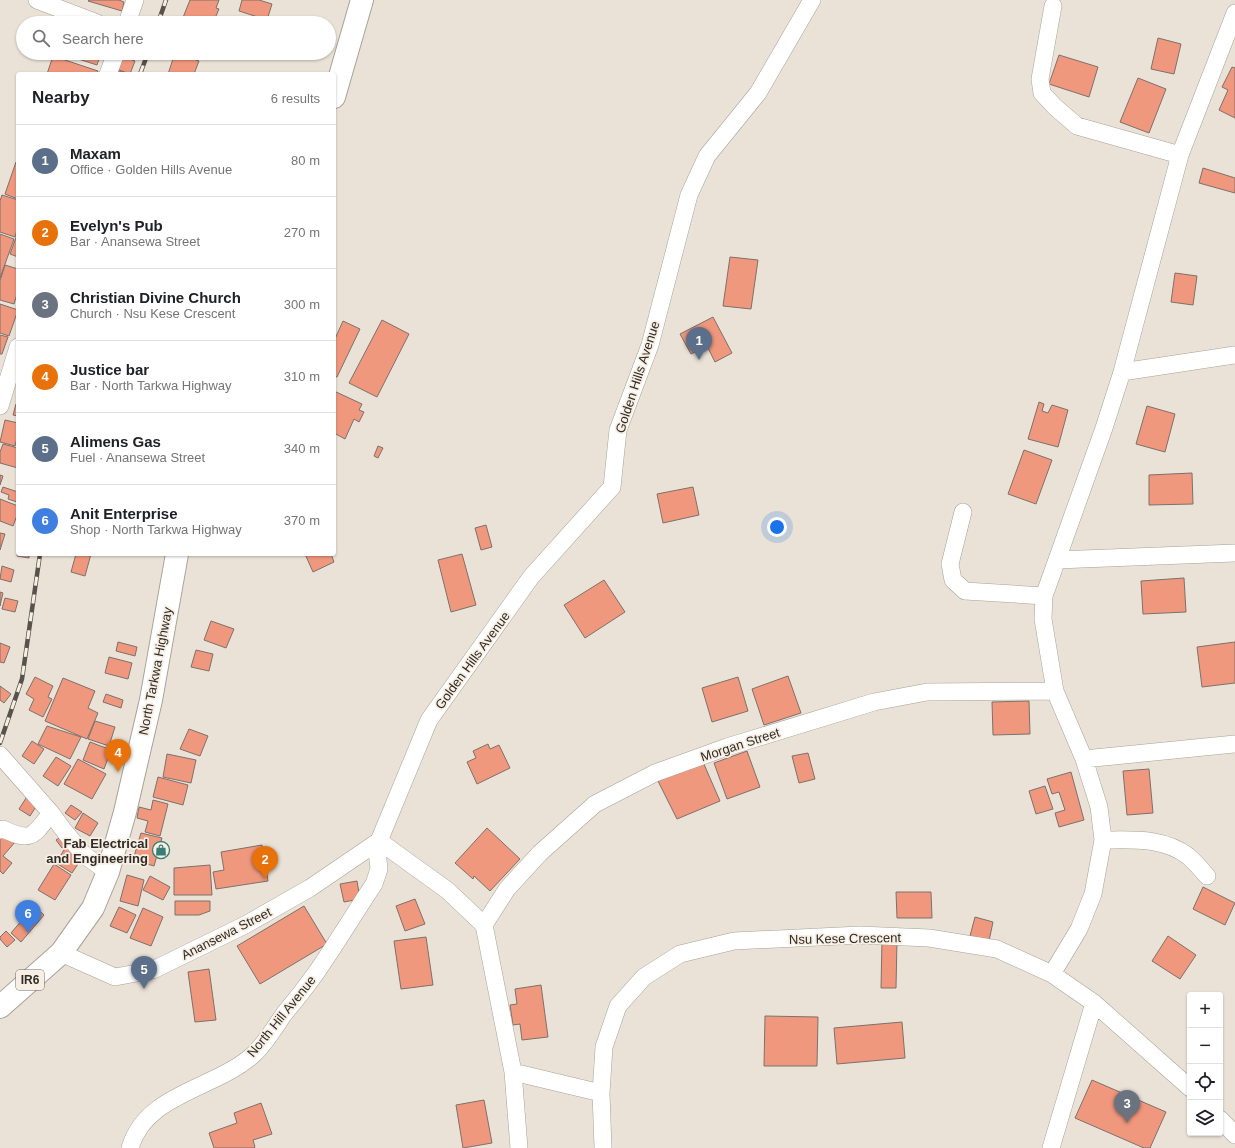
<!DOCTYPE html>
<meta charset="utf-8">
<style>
:root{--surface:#fff;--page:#f2f2f2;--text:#202124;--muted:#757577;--line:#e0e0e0;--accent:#b45309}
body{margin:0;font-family:Arial,sans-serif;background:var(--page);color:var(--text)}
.controls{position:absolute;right:12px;bottom:12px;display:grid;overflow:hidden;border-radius:4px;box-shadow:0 1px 3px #0004}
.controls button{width:36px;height:36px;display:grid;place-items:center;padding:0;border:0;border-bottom:1px solid var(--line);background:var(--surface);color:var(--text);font:20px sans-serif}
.you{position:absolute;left:777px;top:527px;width:14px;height:14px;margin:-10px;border:3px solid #fff;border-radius:50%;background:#1a73e8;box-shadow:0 0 0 6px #1a73e833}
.badge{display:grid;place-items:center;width:26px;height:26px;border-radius:50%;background:var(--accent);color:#fff;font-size:13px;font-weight:700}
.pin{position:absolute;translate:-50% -33px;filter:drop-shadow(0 1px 2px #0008)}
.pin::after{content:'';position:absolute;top:21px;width:14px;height:12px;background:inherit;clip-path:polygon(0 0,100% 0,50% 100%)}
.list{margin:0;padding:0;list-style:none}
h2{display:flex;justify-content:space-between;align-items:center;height:52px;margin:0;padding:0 16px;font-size:17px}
h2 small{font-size:13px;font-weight:400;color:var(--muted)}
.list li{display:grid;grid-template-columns:26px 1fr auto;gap:12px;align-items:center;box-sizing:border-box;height:72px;padding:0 16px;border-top:1px solid var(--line)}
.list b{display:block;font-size:15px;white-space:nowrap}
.list p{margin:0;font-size:13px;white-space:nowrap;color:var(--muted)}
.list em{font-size:13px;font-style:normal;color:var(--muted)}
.icon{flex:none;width:22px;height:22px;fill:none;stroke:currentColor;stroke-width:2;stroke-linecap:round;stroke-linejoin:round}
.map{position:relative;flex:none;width:1235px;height:1148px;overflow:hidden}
.search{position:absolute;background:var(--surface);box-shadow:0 1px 3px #0004;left:16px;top:16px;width:320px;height:44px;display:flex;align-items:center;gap:10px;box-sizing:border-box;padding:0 14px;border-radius:22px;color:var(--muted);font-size:15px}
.panel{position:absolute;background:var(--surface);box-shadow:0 1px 3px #0004;left:16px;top:72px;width:320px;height:484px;border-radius:4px}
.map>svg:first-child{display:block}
.building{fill:#f0987d;stroke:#7d706c}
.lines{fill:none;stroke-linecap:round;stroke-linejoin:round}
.minor-casing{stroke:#a9a196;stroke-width:18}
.primary-casing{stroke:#a9a196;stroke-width:24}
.minor{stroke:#fff;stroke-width:17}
.primary{stroke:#fff;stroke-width:22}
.rail-casing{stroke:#56524c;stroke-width:4.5}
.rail{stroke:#f8efe4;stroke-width:3;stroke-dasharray:9;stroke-linecap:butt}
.labels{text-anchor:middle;stroke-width:3.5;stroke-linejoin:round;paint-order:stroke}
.shield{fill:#f8efe4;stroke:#6b6660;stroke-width:1}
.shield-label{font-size:12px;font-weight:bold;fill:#2f2c28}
.street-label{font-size:13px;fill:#2f2c28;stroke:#f8efe4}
.poi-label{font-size:13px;font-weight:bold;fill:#2f2c28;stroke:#f8efe4;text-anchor:end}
</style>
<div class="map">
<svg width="1235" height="1148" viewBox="0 0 1235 1148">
<rect width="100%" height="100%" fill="#eae2d7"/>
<!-- building -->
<path class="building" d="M89,0h30l5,2 -2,9 -34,-10z
M190,0h29l-3,8 3,1 -6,14h-24l-7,-3z
M242,0h17l13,4 -5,16 -28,-9z
M65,16l22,7h-24z
M1158,38l23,6 -7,30 -23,-5z
M60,53h41l-4,12z
M119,53h13l-2,6 5,2 -5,13 -16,-6z
M175,53l24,8 -5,13h-26z
M1059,55l39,12 -9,30 -40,-13z
M53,56l45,15 -1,3h-50z
M1232,67l3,1v50l-16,-8 9,-20 -6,-3z
M113,69l16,5h-18z
M1138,78l28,11 -17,44 -29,-11z
M16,162l2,1v36l-13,-5z
M1203,168l32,10v15l-36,-10z
M2,195l16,5v27l-3,10 -15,-5v-31z
M18,232v25l-8,-3z
M0,234l14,5 -14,39z
M730,257l28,3 -7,49 -28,-3z
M5,265l13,4v22l-4,13 -14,-4v-19z
M1175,273l22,3 -4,29 -22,-3z
M0,304l18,6 -9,26 -9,-3z
M713,317l19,36 -17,9 -8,-16 -16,8 -11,-20z
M382,320l27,14 -32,63 -28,-14z
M343,321l17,8 -23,48 -3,-1v-35z
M0,335l8,2 -6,17h-2z
M334,391l28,13 -3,6 5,2 -5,10 -5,-3 -9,20 -11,-6z
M1039,402l5,2 -2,7 6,2 4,-8 16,5 -10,37 -30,-8z
M16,404h2v12l-5,-1z
M1147,406l28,8 -10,38 -29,-8z
M5,420l13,3v11l-3,12 -15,-4z
M3,444l15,4v20l-18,-5v-11z
M378,446l5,2 -5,10 -4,-2z
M1024,450l28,10 -16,44 -28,-10z
M1192,473l1,31 -44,1v-30z
M0,475l3,1 -3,9z
M3,487l15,5 -1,10 -9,-3 1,-4 -8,-3z
M693,487l6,28 -36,8 -6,-29z
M0,499l18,7v7l-5,13 -13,-5z
M486,525l6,22 -11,3 -6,-22z
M0,533l5,1 -5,16z
M18,549v5h11v4l-12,-2z
M76,554h15l-6,22 -14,-4z
M305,554h26l3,8 -21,10z
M462,554l14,51 -25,7 -13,-52z
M2,566l12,4 -3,12 -11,-3z
M1184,578l2,34 -43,2 -2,-33z
M604,580l21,32 -40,26 -21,-33z
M0,592l3,1 -3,13z
M5,598l13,3 -3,11 -13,-3z
M211,621l23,8 -8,19 -22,-8z
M118,642l19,5 -2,9 -19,-5z
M1235,642v41l-33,4 -5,-40z
M0,643l10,4 -6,16 -4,-1z
M196,650l17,4 -4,17 -18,-4z
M109,657l23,6 -4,16 -23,-6z
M788,676l13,37 -37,12 -12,-36z
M35,677l18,9 -5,11 4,2 -9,18 -14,-7 5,-11 -8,-5z
M738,677l10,34 -36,11 -10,-34z
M63,678l32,13 -7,17 10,5 -11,26 -42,-18z
M0,686l11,8 -7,9 -4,-3z
M106,694l17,6 -2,8 -18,-6z
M1029,701l1,33 -37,1 -1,-33z
M95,721l20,6 -6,19 -21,-7z
M47,726l34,11 -11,22 -32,-15z
M189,729l19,7 -8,20 -20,-7z
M32,741l12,8 -10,15 -12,-8z
M90,742l21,8 -7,19 -21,-9z
M488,744l2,5 9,-4 11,23 -33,16 -10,-22 9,-4 -3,-7z
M747,751l13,36 -33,12 -13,-36z
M808,753l7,26 -16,4 -7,-27z
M167,754l29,6 -5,23 -28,-6z
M56,757l15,9 -13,20 -15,-10z
M78,759l28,15 -14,25 -28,-15z
M703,762l17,39 -43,18 -19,-38z
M1149,769l4,44 -26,2 -4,-44z
M1071,772l13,48 -25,7 -4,-14 10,-3 -6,-18 -7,2 -5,-15z
M158,777l30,8 -5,20 -30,-8z
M1045,786l8,23 -17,5 -7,-23z
M28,795l11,7 -9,14 -11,-7z
M153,800l15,4 -8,32 -15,-4 3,-11 -11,-3 2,-11 12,3z
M71,805l11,7 -7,8 -10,-7z
M83,813l15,10 -8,13 -15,-8z
M487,828l33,31 -30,32 -16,-15 -1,3 -18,-16z
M141,833l21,5 -8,28 -21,-6z
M0,834l16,7 -13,15 9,7 -9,11 -3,-3z
M65,834l6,7 -9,7 -6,-8z
M67,845l17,10 -12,18 -16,-10z
M262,845l6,36 -52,8 -3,-17 11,-2 -3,-18z
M54,864l17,11 -16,25 -17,-10z
M210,865l2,30h-38v-27z
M127,875l17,5 -6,26 -18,-5z
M150,876l20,11 -7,13 -20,-10z
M357,881l3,18 -16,3 -4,-18z
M1203,887l32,16 -10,22 -32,-16z
M896,892h35l1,26h-35z
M415,899l10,25 -20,7 -9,-25z
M175,901h35v10l-11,4h-24z
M34,906l10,9 -23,27 -10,-9z
M304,906l23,38 -67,40 -23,-38z
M119,907l17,8 -9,18 -17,-7z
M143,908l20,9 -12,29 -21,-8z
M975,917l18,5 -4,19 -19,-5z
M6,931l9,9 -8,7 -7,-8v-2z
M1168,936l28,19 -16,24 -28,-18z
M426,937l7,48 -32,4 -7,-48z
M882,940h15l-1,48h-15z
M209,969l7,51 -21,2 -7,-50z
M541,985l7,52 -26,3 -2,-16 -7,1 -3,-20 7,-1 -2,-15z
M765,1016l53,1 -1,49h-53z
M902,1022l3,36 -68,6 -3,-36z
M1092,1080l74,32 -16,36h-6l-69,-30z
M484,1100l8,43 -29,5 -7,-43z
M261,1103l11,31 -19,6 2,7 -1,1h-40l-5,-15 28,-10 -3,-10z"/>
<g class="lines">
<!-- minor casing -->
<g class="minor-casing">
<path id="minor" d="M37,0l60,23
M1053,6l-13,73 2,14 13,14 22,19 103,29
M127,23l8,-23
M108,74l8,-21
M1122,372l113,-17
M0,406l18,-59
M963,512l-13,52 3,16 12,11 79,5
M1057,560l178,-7
M0,755l51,58 14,19 19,23 24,17
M1084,759l151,-15
M0,830l3,-1c29,14 31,6 48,-16
M1103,840c29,0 60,-3 85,16 7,6 13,13 19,20
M379,841l68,49 37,35 29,147 88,21
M484,925l23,-36 33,-36 55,-49 60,-31 72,-26 147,-45 53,-10 128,-1
M61,953l54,24 38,-7 92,-45 65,-37 69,-47
M1052,974l27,-45 14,-35 10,-54 -4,-33 -15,-48 -29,-68 -12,-72 1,-23 60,-168 18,-56 58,-217 55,-142
M513,1072l6,76
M1220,1119l15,16
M130,1148c16,-56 88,-59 125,-95 11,-11 20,-26 29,-39 11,-13 22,-27 32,-41 20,-29 38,-59 58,-89l5,-15 -2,-18 2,-10 50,-121 102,-143 81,-90 6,-57 32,-85 39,-150 18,-39 51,-63 54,-93
M603,1148l-2,-55 3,-46 14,-41 26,-29 36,-23 54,-13 126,-6 69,3 68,11 55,25 42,29 96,85
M1051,1148l43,-145"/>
</g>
<!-- primary casing -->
<g class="primary-casing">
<path id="primary" d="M334,97l28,-97
M0,1007l61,-54 32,-45 15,-36 17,-60 26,-112 26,-146"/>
</g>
<!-- minor -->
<use href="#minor" class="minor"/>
<!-- primary -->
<use href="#primary" class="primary"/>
<!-- rail casing -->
<g class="rail-casing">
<path id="rail" d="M158,23l8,-23
M140,74l8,-21
M0,743l22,-64 18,-125"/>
</g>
<!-- rail -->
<use href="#rail" class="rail"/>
</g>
<!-- icons -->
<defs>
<g id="shop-ring" transform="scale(0.9)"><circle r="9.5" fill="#f8efe4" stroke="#387e75" stroke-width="1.5"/><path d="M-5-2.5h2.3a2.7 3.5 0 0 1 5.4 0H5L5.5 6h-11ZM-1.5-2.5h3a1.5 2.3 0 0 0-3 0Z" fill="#387e75"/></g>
</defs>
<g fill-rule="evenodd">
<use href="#shop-ring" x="161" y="850"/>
</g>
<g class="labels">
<!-- shield labels -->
<rect class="shield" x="16" y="970" width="28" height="20" rx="3"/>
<g class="shield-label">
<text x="30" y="984">IR6</text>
</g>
<!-- street labels -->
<g class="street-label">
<text transform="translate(637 377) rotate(-72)" y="5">Golden Hills Avenue</text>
<text transform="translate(472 660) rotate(-54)" y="5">Golden Hills Avenue</text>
<text transform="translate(155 671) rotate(-79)" y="5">North Tarkwa Highway</text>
<text transform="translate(740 744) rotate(-18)" y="5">Morgan Street</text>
<text transform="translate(226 933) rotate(-27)" y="5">Anansewa Street</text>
<text transform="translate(845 938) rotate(-1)" y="5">Nsu Kese Crescent</text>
<text transform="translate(281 1016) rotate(-51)" y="5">North Hill Avenue</text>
</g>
<!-- poi labels -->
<g class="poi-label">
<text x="148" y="848">Fab Electrical<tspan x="148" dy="15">and Engineering</tspan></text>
</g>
</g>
</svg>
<div class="controls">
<button>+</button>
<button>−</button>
<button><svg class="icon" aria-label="locate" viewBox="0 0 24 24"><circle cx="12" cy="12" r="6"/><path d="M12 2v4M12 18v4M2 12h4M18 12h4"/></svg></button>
<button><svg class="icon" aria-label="layers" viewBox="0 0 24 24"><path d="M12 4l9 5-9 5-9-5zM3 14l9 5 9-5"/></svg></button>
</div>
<div class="you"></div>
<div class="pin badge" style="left:699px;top:360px;background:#5c6f8a">1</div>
<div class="pin badge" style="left:265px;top:879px;background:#e8710a">2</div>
<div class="pin badge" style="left:1127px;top:1123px;background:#6b7280">3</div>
<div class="pin badge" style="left:118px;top:772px;background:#e8710a">4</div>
<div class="pin badge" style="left:144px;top:989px;background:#5c6f8a">5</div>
<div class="pin badge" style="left:28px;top:933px;background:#3f7fe0">6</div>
<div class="search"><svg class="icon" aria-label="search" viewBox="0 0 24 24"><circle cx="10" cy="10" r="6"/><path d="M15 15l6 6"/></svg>Search here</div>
<section class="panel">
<h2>Nearby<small>6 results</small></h2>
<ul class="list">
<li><span class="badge" style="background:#5c6f8a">1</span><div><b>Maxam</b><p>Office · Golden Hills Avenue</p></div><em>80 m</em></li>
<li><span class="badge" style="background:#e8710a">2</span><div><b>Evelyn's Pub</b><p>Bar · Anansewa Street</p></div><em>270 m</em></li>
<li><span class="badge" style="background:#6b7280">3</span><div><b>Christian Divine Church</b><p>Church · Nsu Kese Crescent</p></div><em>300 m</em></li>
<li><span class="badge" style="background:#e8710a">4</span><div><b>Justice bar</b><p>Bar · North Tarkwa Highway</p></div><em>310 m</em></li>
<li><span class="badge" style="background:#5c6f8a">5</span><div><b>Alimens Gas</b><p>Fuel · Anansewa Street</p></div><em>340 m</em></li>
<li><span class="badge" style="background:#3f7fe0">6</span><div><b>Anit Enterprise</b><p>Shop · North Tarkwa Highway</p></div><em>370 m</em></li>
</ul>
</section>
</div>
